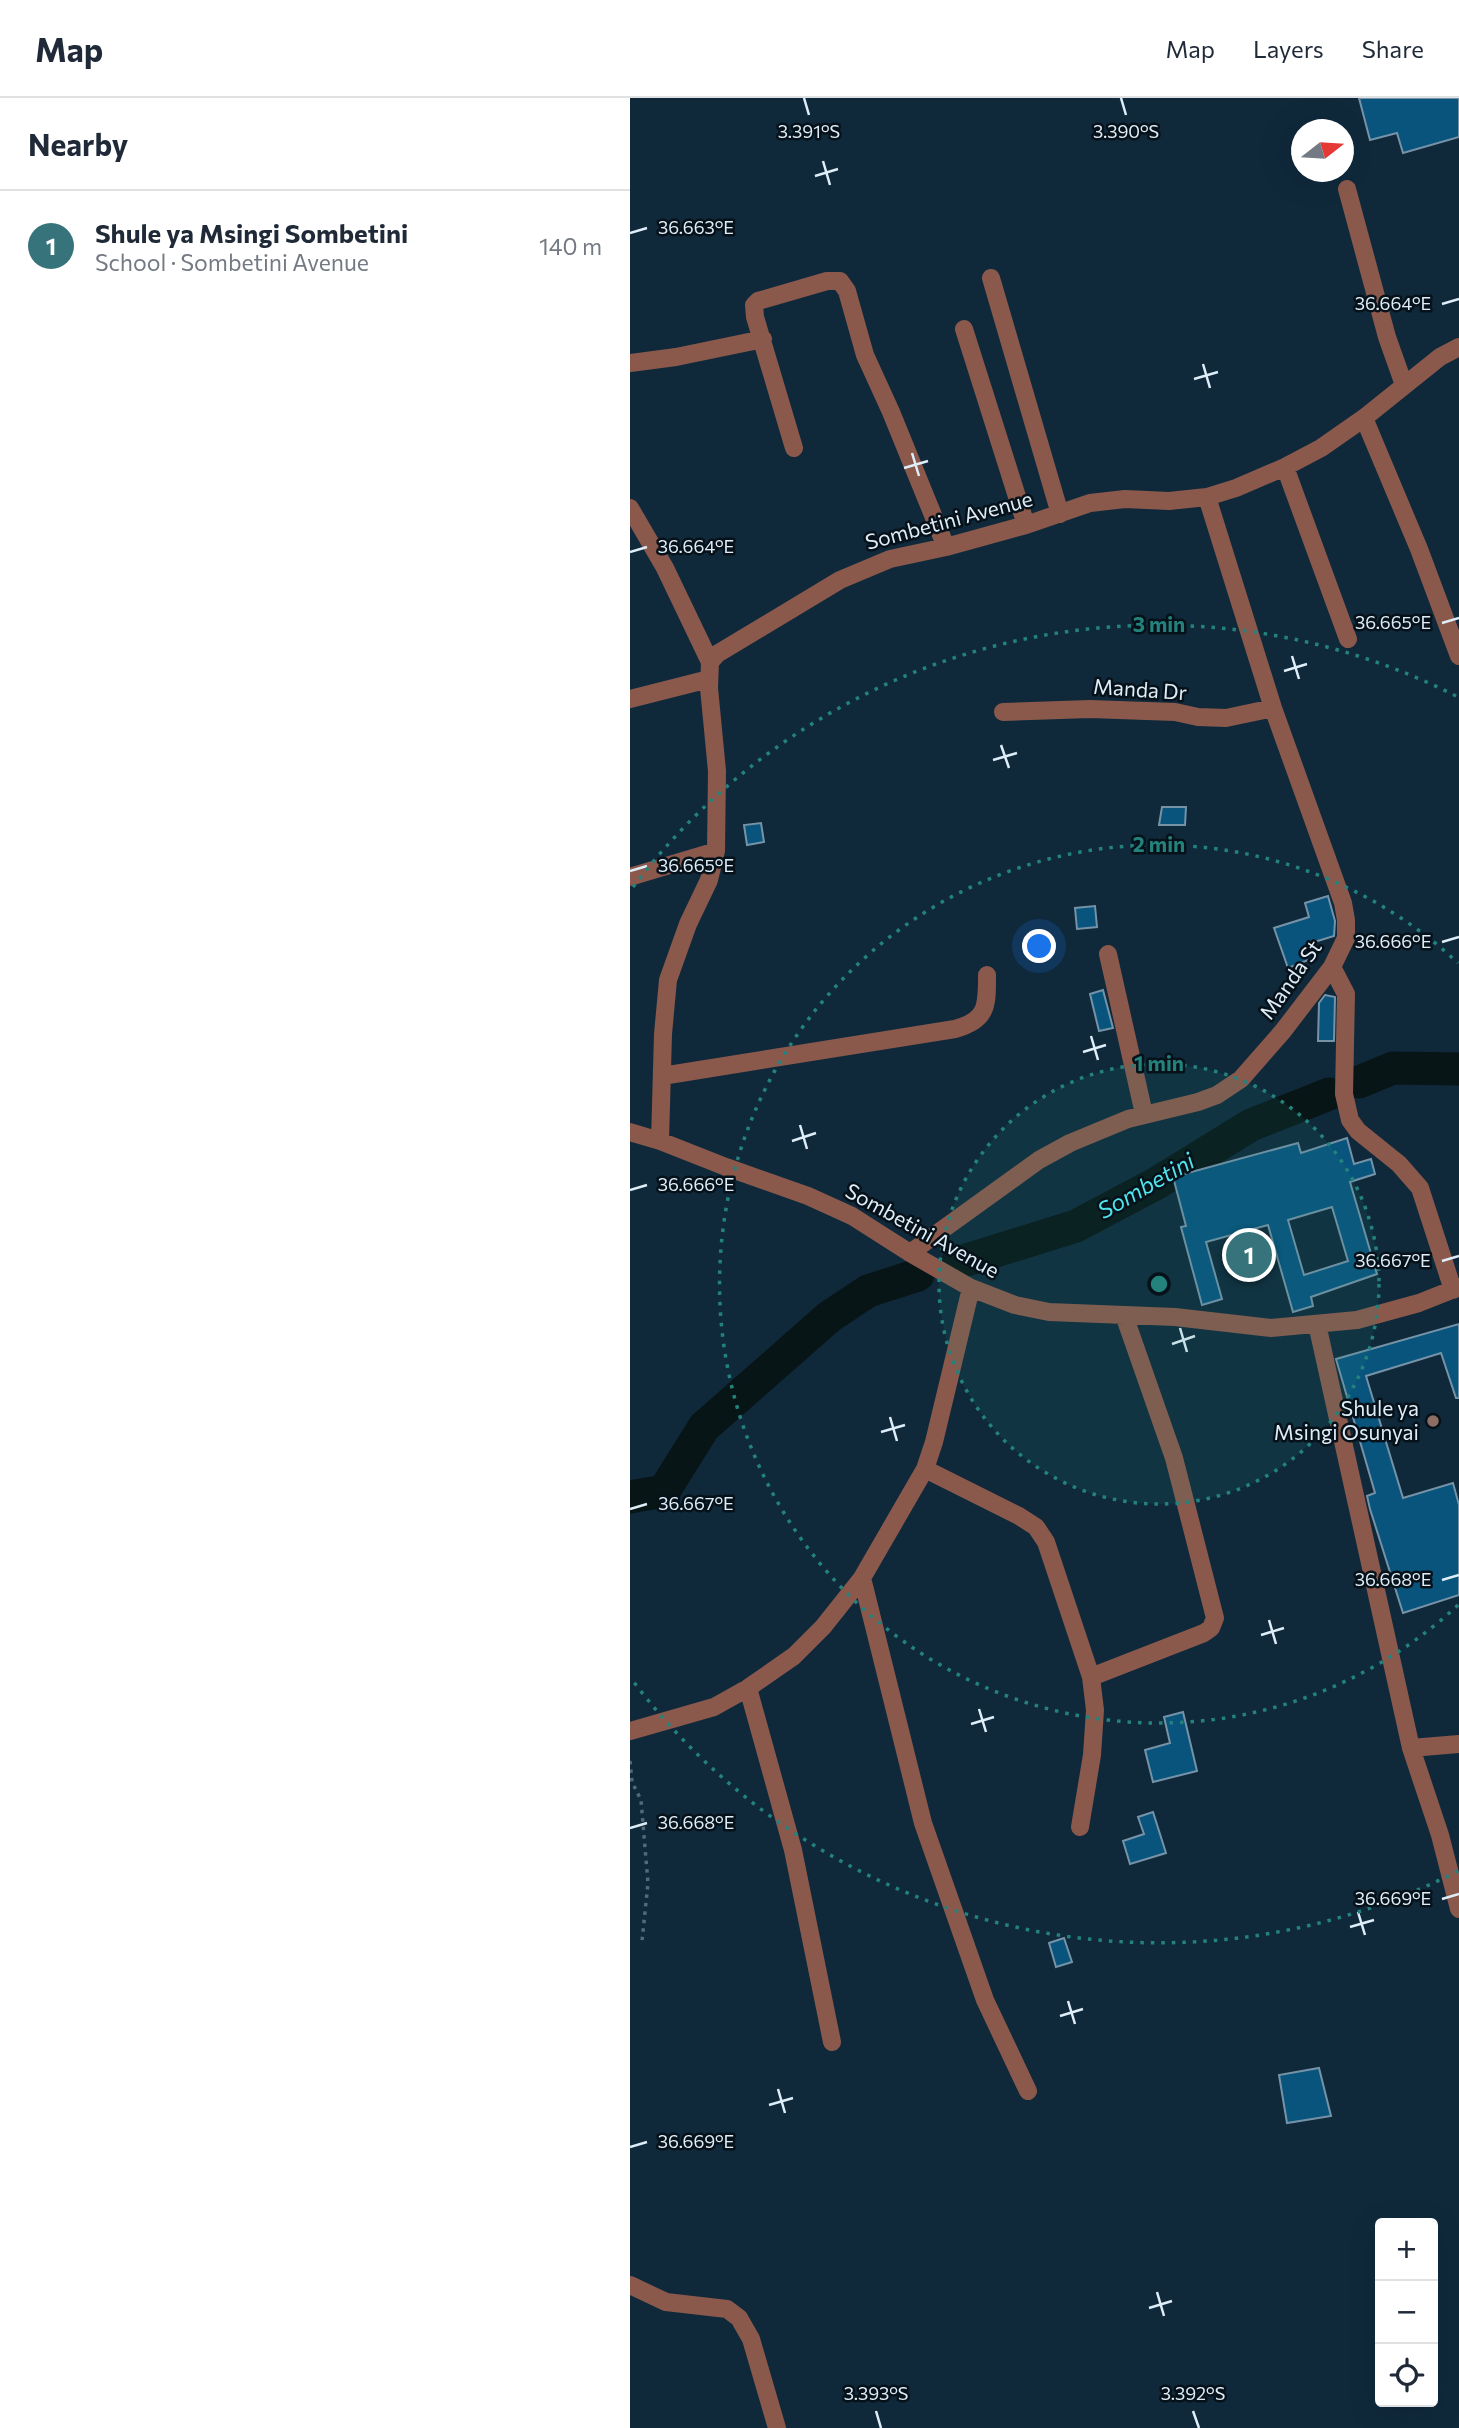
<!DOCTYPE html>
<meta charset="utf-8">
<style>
:root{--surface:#fff;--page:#f6f6f7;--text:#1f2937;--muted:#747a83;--line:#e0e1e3;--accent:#36737b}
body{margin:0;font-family:Commissioner,sans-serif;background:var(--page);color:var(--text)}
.controls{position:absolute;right:21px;bottom:21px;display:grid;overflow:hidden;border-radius:7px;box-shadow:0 7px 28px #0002}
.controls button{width:63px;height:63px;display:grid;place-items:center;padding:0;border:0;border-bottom:2px solid var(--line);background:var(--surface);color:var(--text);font:35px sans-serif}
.compass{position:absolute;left:661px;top:21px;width:63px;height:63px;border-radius:50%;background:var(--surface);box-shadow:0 7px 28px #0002;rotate:73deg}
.you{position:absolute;left:410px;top:849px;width:24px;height:24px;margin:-18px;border:5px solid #fff;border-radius:50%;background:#1a73e8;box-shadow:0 0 0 10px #1a73e833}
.badge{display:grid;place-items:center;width:46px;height:46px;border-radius:50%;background:var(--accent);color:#fff;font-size:23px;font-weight:700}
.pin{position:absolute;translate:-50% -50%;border:4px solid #fff;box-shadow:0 2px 7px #0006}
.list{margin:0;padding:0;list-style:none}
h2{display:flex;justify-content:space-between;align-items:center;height:91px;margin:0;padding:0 28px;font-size:30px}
h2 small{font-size:23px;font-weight:400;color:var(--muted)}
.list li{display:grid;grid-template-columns:46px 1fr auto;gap:21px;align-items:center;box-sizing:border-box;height:112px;padding:0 28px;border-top:2px solid var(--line)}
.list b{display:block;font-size:26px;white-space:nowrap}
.list p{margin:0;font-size:23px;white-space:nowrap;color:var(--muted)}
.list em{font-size:23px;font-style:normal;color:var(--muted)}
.icon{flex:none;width:38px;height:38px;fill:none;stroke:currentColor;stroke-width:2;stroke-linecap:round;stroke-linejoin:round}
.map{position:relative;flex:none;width:829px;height:2330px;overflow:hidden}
header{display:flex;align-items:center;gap:42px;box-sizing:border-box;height:98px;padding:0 35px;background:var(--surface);border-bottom:2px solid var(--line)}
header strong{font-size:33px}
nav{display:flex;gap:38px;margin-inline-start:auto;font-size:24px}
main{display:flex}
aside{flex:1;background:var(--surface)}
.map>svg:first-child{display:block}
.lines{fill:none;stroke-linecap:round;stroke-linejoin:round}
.river{stroke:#081516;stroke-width:33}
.building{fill:#08547d;stroke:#7592a7;stroke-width:2;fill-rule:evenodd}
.path{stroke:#526979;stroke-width:3.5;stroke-dasharray:3.5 5;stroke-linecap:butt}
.minor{stroke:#8a594c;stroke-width:18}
.ticks{fill:none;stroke:#deedf8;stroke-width:2.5}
.ring{fill:none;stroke:#24827c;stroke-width:3.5;stroke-dasharray:3.5 7}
.education-dot{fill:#8d6e63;stroke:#061119;stroke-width:2.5}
.labels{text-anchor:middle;stroke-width:5;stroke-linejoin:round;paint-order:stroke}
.street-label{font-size:21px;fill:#deedf8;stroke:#061119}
.poi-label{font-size:21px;fill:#deedf8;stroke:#061119;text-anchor:end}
.water-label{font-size:23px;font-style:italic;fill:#4ee5ed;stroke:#061119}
.ticks-label{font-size:18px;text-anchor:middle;fill:#deedf8;stroke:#061119;stroke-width:5;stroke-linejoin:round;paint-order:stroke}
.centre{fill:#24827c;stroke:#061119;stroke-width:3.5}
.ring-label{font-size:21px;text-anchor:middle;font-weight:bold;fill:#24827c;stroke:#061119;stroke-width:5;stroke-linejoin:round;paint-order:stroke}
</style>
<header>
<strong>Map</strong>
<nav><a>Map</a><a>Layers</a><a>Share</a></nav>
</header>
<main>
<aside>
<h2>Nearby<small></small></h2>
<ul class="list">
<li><span class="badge">1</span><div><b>Shule ya Msingi Sombetini</b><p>School · Sombetini Avenue</p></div><em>140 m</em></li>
</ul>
</aside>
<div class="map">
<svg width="829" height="2330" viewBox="0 0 829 2330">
<rect width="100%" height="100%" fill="#0f293b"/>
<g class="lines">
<!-- river -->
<path class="river" d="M729,984l34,-14 66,1
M327,1165l119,-37 81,-43 94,-58 78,-31
M0,1399l34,-6 40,-64 125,-110 39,-26 50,-16"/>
</g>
<!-- building -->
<path class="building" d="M729,0h100v39l-56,16 -6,-20 -27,7z
M532,709h24l-1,18h-26z
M131,725l3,19 -17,3 -3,-20z
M698,798l7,25 -1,15 -23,7 5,14 -28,11 -14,-40 35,-11 -4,-14z
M465,808l2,21 -20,2 -2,-21z
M473,892l10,38 -14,3 -9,-37z
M695,897l10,2 -1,44h-16l1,-38z
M717,1040l7,26 17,-5 4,15 -25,8 27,92 -66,23 2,9 -20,6 -25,-87 -62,17 16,57 -20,6 -21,-78 5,-1 -13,-49 125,-34 3,10zM702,1109l16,54 -44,14 -16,-55z
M829,1226v74h-3l-15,-45 -75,23 37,122 50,-15 6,22v90l-56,18 -33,-104 -3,-13 8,-3 -39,-134z
M553,1614l14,59 -44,11 -8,-32 25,-7 -6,-26z
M523,1714l13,41 -36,11 -7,-23 21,-7 -6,-17z
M434,1840l8,24 -16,5 -7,-24z
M689,1970l12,48 -44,7 -8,-48z"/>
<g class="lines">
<!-- path -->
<path class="path" d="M0,1663l2,21 9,18 7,83 -6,58"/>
<!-- minor -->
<path class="minor" d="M717,91l40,148 17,48
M361,180l69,236
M334,231l62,196
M0,265l46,-6 87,-18
M734,320l55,131 40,107
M164,350l-39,-131 -1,-12 4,-4 69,-20h13l7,10 18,64 26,57 55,135
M655,369l63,172
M0,410l35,60 45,94
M0,601l79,-20
M373,614l87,-3 85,3 23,5 28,1 47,-10
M0,779l86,-26
M478,856l36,160
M702,869l14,27 -2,100 6,26 8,11 41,33 21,24 33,102
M32,978l293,-47c33,-9 32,-24 32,-54
M0,1034l30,9 66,26 82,29 44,20 58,37 61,35 44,17 34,7 126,5 96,11 86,-8 62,-17 40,-16
M30,1043l3,-107 5,-54 20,-56 21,-44 7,-29 1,-80 -8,-83 1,-26 7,-8 123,-74 50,-21 56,-12 80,-22 64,-22 35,-4 44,2 38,-4 29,-9 49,-21 36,-19 43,-30 76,-61 19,-10
M280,1155l129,-93 31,-17 58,-24 70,-17 19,-7 24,-16 42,-48 49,-64 14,-29v-18l-3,-17 -70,-195 -66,-211
M687,1226l94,424 29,87 19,74
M295,1371l94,47 17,11 10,15 45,135 4,33 -3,45 -12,72
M232,1480l61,245 62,177 43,91
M461,1579l113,-44 7,-5 4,-10 -41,-160 -50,-143
M118,1590l45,162 39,192
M0,1633l84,-24 34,-19 46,-32 29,-29 39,-49 63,-109 9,-27 37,-154
M781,1650l48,-4
M0,2187l36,17 61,7 12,9 12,21 26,89"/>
</g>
<!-- ticks -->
<path class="ticks" d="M174,0l5,17M491,0l5,17M193,63l7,24M185,78l23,-7M0,135l17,-5M812,206l17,-5M573,266l7,24M564,281l24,-7M282,355l7,23M274,370l24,-7M0,454l17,-5M812,525l17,-5M662,558l7,23M654,573l23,-7M371,647l8,23M363,662l24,-7M0,773l17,-5M812,844l17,-5M461,938l7,24M453,954l23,-7M170,1027l7,24M162,1043l24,-8M0,1092l17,-5M812,1163l17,-5M550,1230l7,24M542,1246l23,-8M260,1319l7,24M251,1334l24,-7M0,1411l17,-5M812,1482l17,-5M639,1522l7,24M631,1537l23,-7M349,1611l7,23M341,1626l23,-7M0,1730l17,-5M812,1801l17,-5M728,1814l7,23M720,1829l24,-7M438,1903l7,23M430,1918l23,-7M148,1991l7,24M139,2007l24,-7M0,2049l17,-5M527,2194l7,24M519,2210l23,-7M246,2313l5,17M563,2313l6,17"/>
<!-- distance rings -->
<circle cx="529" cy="1186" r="220" fill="#24827c" fill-opacity=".12"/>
<g class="ring">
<circle cx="529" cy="1186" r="220"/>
<path d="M828 1507A439 439 0 1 1 828 865"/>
<path d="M828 1773A659 659 0 0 1 3 1583M3 789A659 659 0 0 1 828 599"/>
</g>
<!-- markers -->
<circle class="education-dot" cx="803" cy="1323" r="7"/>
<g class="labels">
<!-- street labels -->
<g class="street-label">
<text transform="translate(319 423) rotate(-15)" y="7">Sombetini Avenue</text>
<text transform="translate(510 592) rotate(4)" y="7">Manda Dr</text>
<text transform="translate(661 882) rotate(-55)" y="7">Manda St</text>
<text transform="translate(292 1133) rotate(29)" y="7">Sombetini Avenue</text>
</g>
<!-- poi labels -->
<g class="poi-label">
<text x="789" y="1318">Shule ya<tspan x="789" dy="24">Msingi Osunyai</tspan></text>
</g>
<!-- water labels -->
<g class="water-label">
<text transform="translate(516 1088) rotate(-30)" y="8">Sombetini</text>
</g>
</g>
<g class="ticks-label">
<text x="179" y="40">3.391°S</text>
<text x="496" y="40">3.390°S</text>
<text x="66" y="136">36.663°E</text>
<text x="763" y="212">36.664°E</text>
<text x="66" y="455">36.664°E</text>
<text x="763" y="531">36.665°E</text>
<text x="66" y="774">36.665°E</text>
<text x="763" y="850">36.666°E</text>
<text x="66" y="1093">36.666°E</text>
<text x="763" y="1169">36.667°E</text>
<text x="66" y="1412">36.667°E</text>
<text x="763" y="1488">36.668°E</text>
<text x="66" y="1731">36.668°E</text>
<text x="763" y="1807">36.669°E</text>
<text x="66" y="2050">36.669°E</text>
<text x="246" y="2302">3.393°S</text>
<text x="563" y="2302">3.392°S</text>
</g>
<circle cx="529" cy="1186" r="10" class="centre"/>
<g class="ring-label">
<text x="529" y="534">3 min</text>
<text x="529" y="754">2 min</text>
<text x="529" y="973">1 min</text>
</g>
</svg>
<div class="controls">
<button>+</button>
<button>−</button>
<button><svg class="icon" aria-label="locate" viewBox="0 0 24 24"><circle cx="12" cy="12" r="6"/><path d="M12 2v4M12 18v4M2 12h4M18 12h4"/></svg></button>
</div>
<svg class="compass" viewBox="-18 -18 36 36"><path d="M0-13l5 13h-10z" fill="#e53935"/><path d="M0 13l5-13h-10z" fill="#747a83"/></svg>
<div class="you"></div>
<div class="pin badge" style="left:619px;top:1157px">1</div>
</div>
</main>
